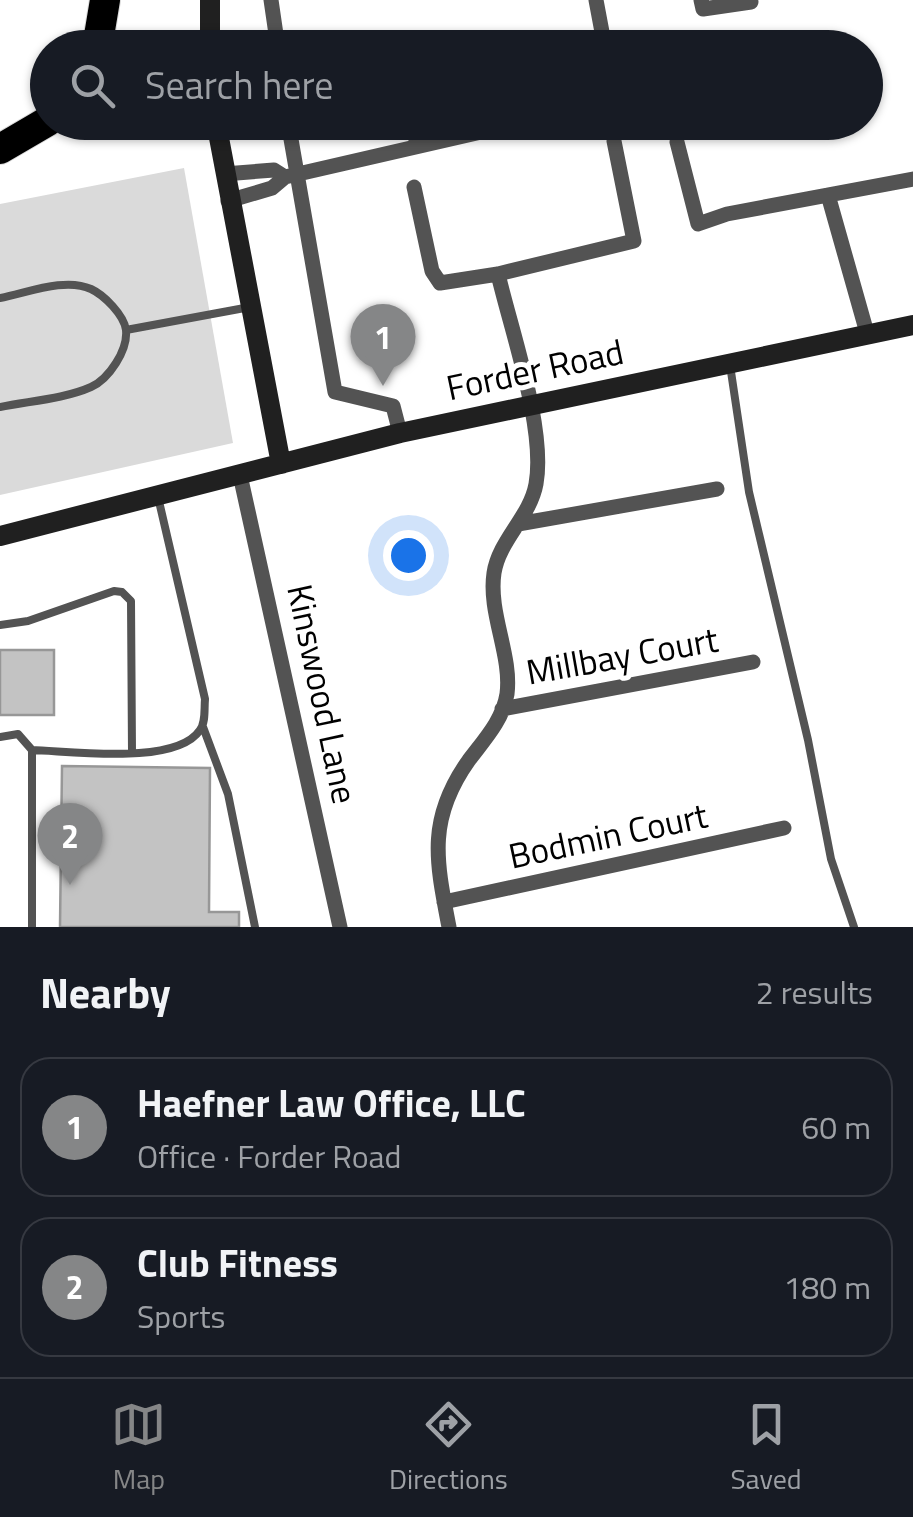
<!DOCTYPE html>
<meta charset="utf-8">
<style>
:root{--surface:#171b24;--page:#20242c;--text:#f1f3f6;--muted:#9ea1a6;--line:#363941;--accent:#858687}
body{margin:0;font-family:"Titillium Web",sans-serif;background:var(--page);color:var(--text)}
.you{position:absolute;left:408px;top:555px;width:35px;height:35px;margin:-25px;border:8px solid #fff;border-radius:50%;background:#1a73e8;box-shadow:0 0 0 15px #1a73e833}
.badge{display:grid;place-items:center;width:65px;height:65px;border-radius:50%;background:var(--accent);color:#fff;font-size:32px;font-weight:700}
.pin{position:absolute;translate:-50% -82px;filter:drop-shadow(0 2px 5px #0008)}
.pin::after{content:'';position:absolute;top:52px;width:35px;height:30px;background:inherit;clip-path:polygon(0 0,100% 0,50% 100%)}
.list{margin:0;padding:0;list-style:none}
h2{display:flex;justify-content:space-between;align-items:center;height:130px;margin:0;padding:0 40px;font-size:42px}
h2 small{font-size:32px;font-weight:400;color:var(--muted)}
.list li{display:grid;grid-template-columns:65px 1fr auto;gap:30px;align-items:center;box-sizing:border-box;height:140px;margin:0 20px 20px;padding:0 20px;border:2px solid var(--line);border-radius:30px}
.list b{display:block;font-size:38px;white-space:nowrap}
.list p{margin:0;font-size:32px;white-space:nowrap;color:var(--muted)}
.list em{font-size:32px;font-style:normal;color:var(--muted)}
.icon{flex:none;width:55px;height:55px;fill:none;stroke:currentColor;stroke-width:2;stroke-linecap:round;stroke-linejoin:round}
.map{position:relative;flex:none;width:913px;height:927px;overflow:hidden}
.search{position:absolute;background:var(--surface);box-shadow:0 2px 8px #0004;left:30px;right:30px;top:30px;height:110px;display:flex;align-items:center;gap:25px;box-sizing:border-box;padding:0 35px;border-radius:55px;color:var(--muted);font-size:38px}
.sheet{height:450px;background:var(--surface)}
nav{display:flex;justify-content:space-around;align-items:center;box-sizing:border-box;height:140px;border-top:2px solid var(--line);background:var(--surface);font-size:28px;color:var(--muted)}
nav a{display:grid;justify-items:center;gap:5px}
nav .on{color:var(--accent)}
.map>svg:first-child{display:block}
.green{fill:#dadada}
.building{fill:#c3c3c3;stroke:#979797;stroke-width:2.5}
.lines{fill:none;stroke-linecap:round;stroke-linejoin:round}
.highway-casing{stroke:#dbdbdb;stroke-width:32}
.lane{stroke:#535353;stroke-width:8}
.street{stroke:#535353;stroke-width:15}
.secondary{stroke:#202020;stroke-width:20}
.highway{stroke:#000;stroke-width:30}
.labels{text-anchor:middle;stroke-width:10;stroke-linejoin:round;paint-order:stroke}
.street-label{font-size:35px;fill:#000;stroke:#fff}
</style>
<div class="map">
<svg width="913" height="927" viewBox="0 0 913 927">
<rect width="100%" height="100%" fill="#fff"/>
<!-- green -->
<path class="green" d="M184,168l49,275 -233,52v-291z"/>
<!-- building -->
<path class="building" d="M0,650h54v65h-54z
M62,766l148,2 -1,144h30v15h-179z"/>
<g class="lines">
<!-- highway casing -->
<g class="highway-casing">
<path id="highway" d="M97,48l8,-48
M0,149l48,-28"/>
</g>
<!-- lane -->
<path class="lane" d="M409,122l5,26
M0,298c27,-5 65,-21 91,-9 13,6 33,26 35,41 2,20 -17,49 -35,57 -27,12 -62,14 -91,20
M126,330l124,-23
M730,365l19,127 59,248 23,119 23,68
M0,625l28,-4 86,-30 8,1 9,9 1,152
M203,727l25,67 27,133
M0,737l18,-3 14,16v177
M32,750c39,1 144,16 168,-20 6,-8 4,-21 5,-31l-47,-202"/>
<!-- street -->
<path class="street" d="M271,0l7,48
M596,0l9,48
M701,0l2,9 48,-7
M288,122l47,270 58,14 7,27
M677,142l21,82 29,-10 186,-35
M224,174l50,-4 11,7
M414,187l18,84 8,12 58,-9 136,-33 -20,-100
M828,195l39,138
M228,201l44,-13 13,-11 239,-55
M240,475l100,452
M518,524l199,-35
M502,709l251,-47
M444,902l340,-74
M449,927c-13,-67 -22,-108 20,-167 15,-20 34,-40 38,-66 5,-39 -19,-81 -13,-121 5,-33 36,-56 42,-89 10,-55 -25,-154 -38,-210"/>
<!-- secondary -->
<path class="secondary" d="M210,0v48
M216,122l65,342
M0,536l400,-103 513,-108"/>
<!-- highway -->
<use href="#highway" class="highway"/>
</g>
<g class="labels">
<!-- street labels -->
<g class="street-label">
<text transform="translate(535 370) rotate(-12)" y="12">Forder Road</text>
<text transform="translate(622 656) rotate(-10)" y="12">Millbay Court</text>
<text transform="translate(322 694) rotate(78)" y="12">Kinswood Lane</text>
<text transform="translate(608 836) rotate(-12)" y="12">Bodmin Court</text>
</g>
</g>
</svg>
<div class="you"></div>
<div class="pin badge" style="left:383px;top:386px">1</div>
<div class="pin badge" style="left:70px;top:885px">2</div>
<div class="search"><svg class="icon" aria-label="search" viewBox="0 0 24 24"><circle cx="10" cy="10" r="6"/><path d="M15 15l6 6"/></svg>Search here</div>
</div>
<section class="sheet">
<h2>Nearby<small>2 results</small></h2>
<ul class="list">
<li><span class="badge">1</span><div><b>Haefner Law Office, LLC</b><p>Office · Forder Road</p></div><em>60 m</em></li>
<li><span class="badge">2</span><div><b>Club Fitness</b><p>Sports</p></div><em>180 m</em></li>
</ul>
</section>
<nav>
<a class="on"><svg class="icon" aria-label="map" viewBox="0 0 24 24"><path d="M3 6l6-2 6 2 6-2v14l-6 2-6-2-6 2zM9 4v14M15 6v14"/></svg>Map</a>
<a><svg class="icon" aria-label="directions" viewBox="0 0 24 24"><path d="M12 3l9 9-9 9-9-9zM9 14v-3h6M13 9l2 2-2 2"/></svg>Directions</a>
<a><svg class="icon" aria-label="saved" viewBox="0 0 24 24"><path d="M7 4h10v16l-5-4-5 4z"/></svg>Saved</a>
</nav>
